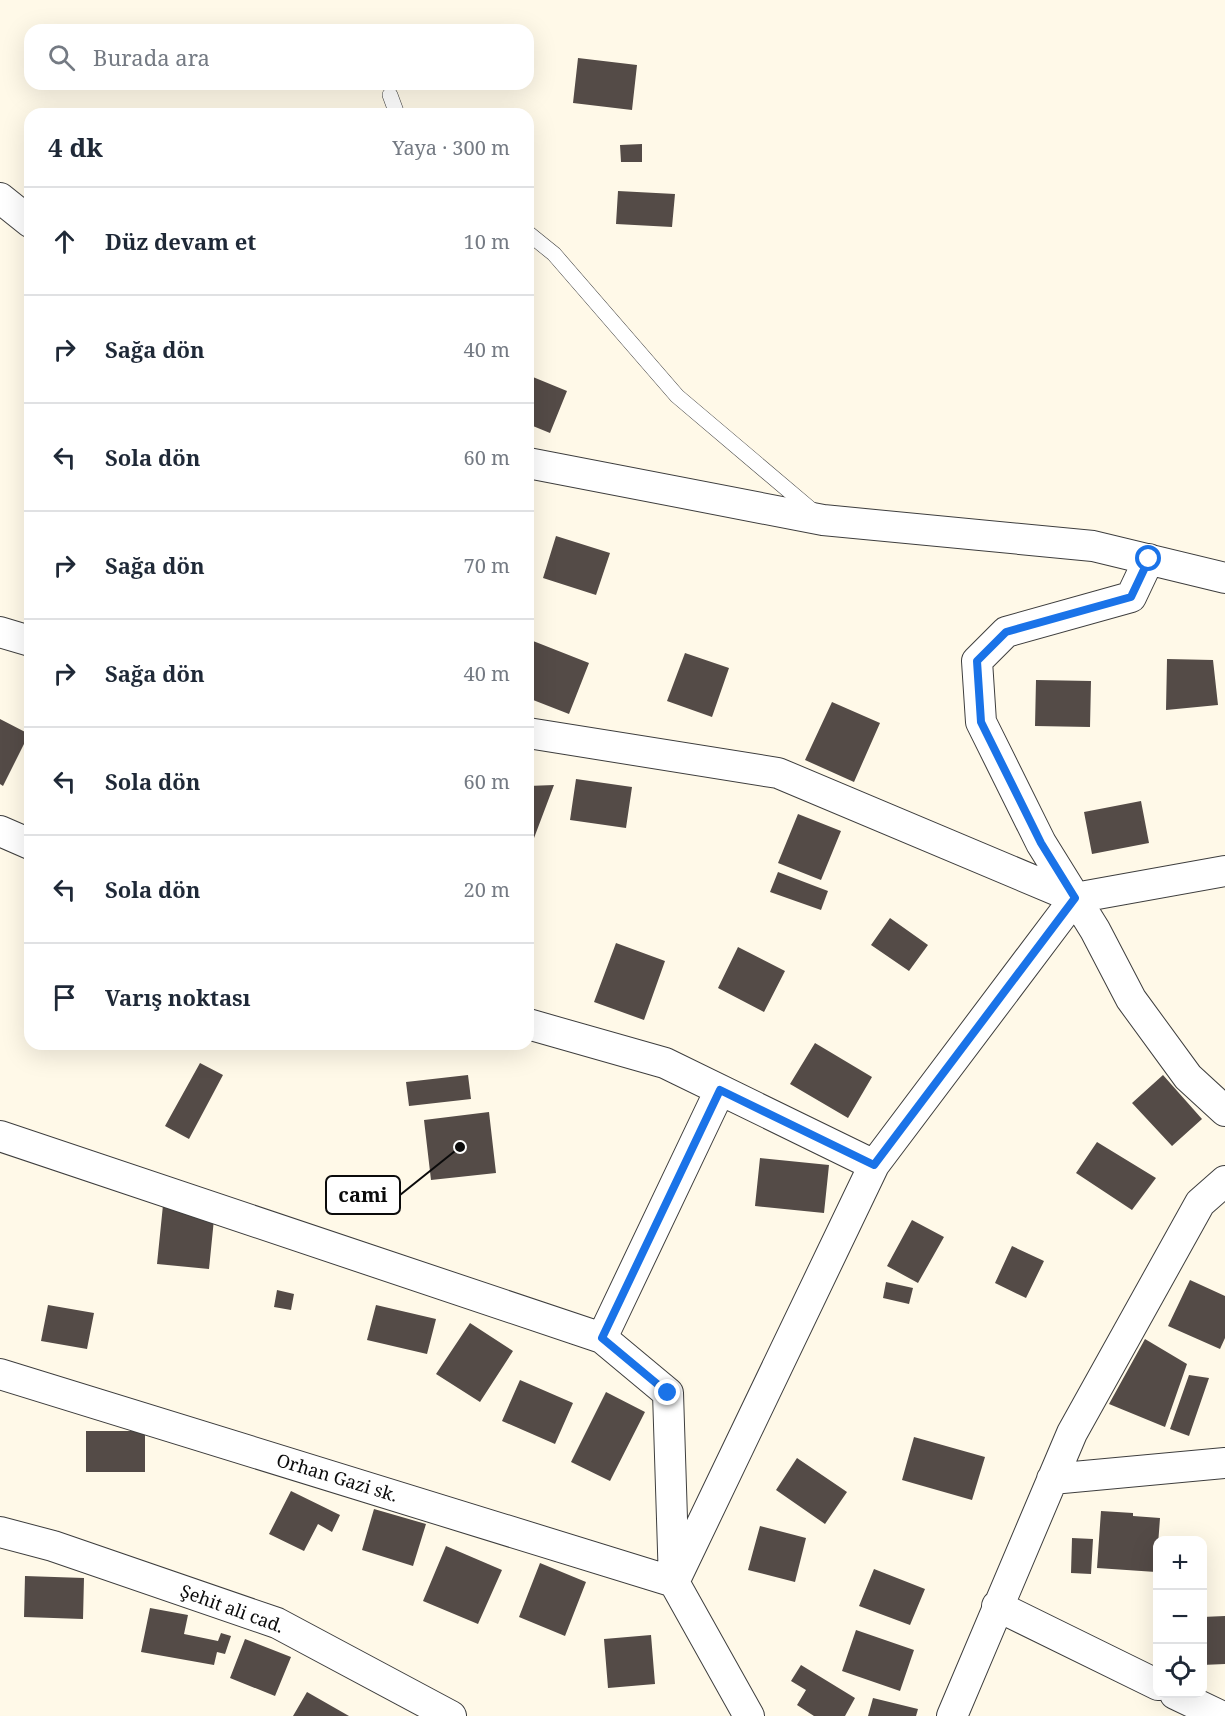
<!DOCTYPE html>
<html lang="tr">
<meta charset="utf-8">
<style>
:root{--surface:#fff;--page:#f2f2f3;--text:#1f2937;--muted:#747a83;--line:#e0e1e3}
body{margin:0;font-family:"Noto Serif",serif;background:var(--page);color:var(--text)}
.controls{position:absolute;right:18px;bottom:18px;display:grid;overflow:hidden;border-radius:12px;box-shadow:0 6px 24px #0002}
.controls button{width:54px;height:54px;display:grid;place-items:center;padding:0;border:0;border-bottom:2px solid var(--line);background:var(--surface);color:var(--text);font:30px sans-serif}
.stop{position:absolute;width:18px;height:18px;margin:-14px;border:4px solid #1a73e8;border-radius:50%;background:#fff}
.stop.end{background:#1a73e8;border-color:#fff;box-shadow:0 2px 6px #0008}
.list{margin:0;padding:0;list-style:none}
h2{display:flex;justify-content:space-between;align-items:center;height:78px;margin:0;padding:0 24px;font-size:26px}
h2 small{font-size:20px;font-weight:400;color:var(--muted)}
.list li{display:grid;grid-template-columns:39px 1fr auto;gap:18px;align-items:center;box-sizing:border-box;height:108px;padding:0 24px;border-top:2px solid var(--line)}
.list b{display:block;font-size:22px;white-space:nowrap}
.list em{font-size:20px;font-style:normal;color:var(--muted)}
.icon{flex:none;width:33px;height:33px;fill:none;stroke:currentColor;stroke-width:2;stroke-linecap:round;stroke-linejoin:round}
.map{position:relative;flex:none;width:1225px;height:1716px;overflow:hidden}
.search{position:absolute;background:var(--surface);box-shadow:0 6px 24px #0002;left:24px;top:24px;width:510px;height:66px;display:flex;align-items:center;gap:15px;box-sizing:border-box;padding:0 21px;border-radius:18px;color:var(--muted);font-size:22px}
.panel{position:absolute;background:var(--surface);box-shadow:0 6px 24px #0002;left:24px;top:108px;width:510px;height:942px;border-radius:18px}
.map>svg:first-child{display:block}
.building{fill:#544b47}
.lines{fill:none;stroke-linecap:round;stroke-linejoin:round}
.lane-casing{stroke:#3e3e3e;stroke-width:16}
.street-casing{stroke:#3e3e3e;stroke-width:32}
.lane{stroke:#fff;stroke-width:15}
.street{stroke:#fff;stroke-width:30}
.route{stroke:#1a73e8;stroke-width:8}
.labels{text-anchor:middle;stroke-width:6;stroke-linejoin:round;paint-order:stroke}
.street-label{font-size:18px;fill:#0b0b0b;stroke:#fff}
.leader{fill:none;stroke:#0b0b0b;stroke-width:2}
.callout-dot{fill:#0b0b0b;stroke:#fff;stroke-width:2}
.callout{fill:#fff;stroke:#0b0b0b;stroke-width:2}
.callout-label{font-size:20px;text-anchor:middle;font-weight:bold;fill:#0b0b0b}
</style>
<div class="map">
<svg width="1225" height="1716" viewBox="0 0 1225 1716">
<rect width="100%" height="100%" fill="#fff9e8"/>
<!-- building -->
<path class="building" d="M578,58l59,7 -5,45 -59,-7z
M642,144v18h-21l-1,-17z
M618,191l57,3 -3,33 -56,-3z
M528,375l39,16 -17,42 -22,-9z
M556,536l54,17 -14,42 -53,-17z
M528,639l61,24 -20,51 -41,-16z
M685,653l44,15 -17,49 -45,-16z
M1167,659l46,1 5,45 -52,5z
M1036,680l55,1 -1,46 -55,-1z
M832,702l48,21 -26,59 -49,-22z
M0,719l29,15 -26,52 -3,-2z
M576,779l56,8 -6,41 -56,-8z
M554,785l-26,69v-68z
M1141,801l8,42 -57,11 -8,-42z
M798,814l43,17 -20,49 -43,-17z
M778,872l50,19 -7,19 -51,-18z
M890,918l38,27 -19,26 -38,-26z
M616,943l49,18 -21,59 -50,-18z
M738,947l47,24 -21,41 -46,-24z
M815,1043l57,34 -24,41 -58,-34z
M200,1063l23,12 -34,64 -24,-13z
M468,1075l3,24 -62,7 -3,-24z
M1163,1075l39,44 -30,27 -40,-43z
M489,1112l7,61 -65,7 -7,-60z
M1097,1142l59,36 -24,32 -56,-37z
M760,1158l69,7 -5,48 -69,-7z
M163,1205l52,4 -6,60 -52,-5z
M912,1220l32,17 -26,46 -31,-17z
M1012,1246l32,15 -18,37 -31,-15z
M1190,1280l35,16v42l-5,11 -52,-23z
M886,1282l27,6 -4,16 -26,-6z
M277,1290l17,4 -3,16 -17,-3z
M48,1305l46,8 -7,36 -46,-8z
M376,1305l60,14 -9,35 -60,-14z
M470,1323l43,28 -33,51 -44,-28z
M1145,1339l42,25 -22,63 -56,-23z
M1189,1375l20,3 -20,58 -19,-7z
M520,1380l53,23 -18,41 -53,-23z
M606,1392l39,20 -35,69 -39,-19z
M86,1431h59v41h-59z
M914,1437l71,20 -13,43 -70,-20z
M797,1458l50,34 -22,32 -49,-34z
M291,1491l49,24 -8,17 -14,-8 -14,27 -35,-17z
M374,1509l52,15 -13,42 -51,-16z
M1101,1511l32,2v3l27,2 -4,54 -59,-4z
M760,1526l46,12 -11,44 -47,-12z
M1072,1538l21,1 -2,35 -20,-1z
M446,1546l56,24 -24,54 -55,-23z
M540,1563l46,19 -21,54 -46,-19z
M874,1569l51,20 -15,36 -51,-19z
M25,1576l59,2 -1,41 -59,-2z
M150,1608l38,7 -4,19 34,7 3,-8 10,3 -6,18 -8,-2 -3,13 -73,-13z
M1225,1616v48l-23,1v-48z
M856,1630l58,20 -14,41 -58,-20z
M651,1635l4,49 -47,4 -4,-49z
M245,1639l46,18 -16,39 -45,-18z
M801,1665l54,33 -10,18h-31l-17,-11 9,-15 -15,-9z
M307,1692l42,24h-56z
M873,1698l45,11 -2,7h-48z"/>
<g class="lines">
<!-- lane casing -->
<g class="lane-casing">
<path id="lane" d="M390,95l7,19
M528,233l26,21 123,142 137,116"/>
</g>
<!-- street casing -->
<g class="street-casing">
<path id="street" d="M0,198l30,24
M528,463l295,57 270,26 132,32
M1149,559l-18,38 -125,35 -29,29 4,61 60,121 54,87 36,69 57,78 37,34
M0,632l30,9
M528,733l250,40 297,125 150,-27
M0,831l30,13
M528,1024l137,39 209,102
M0,1136l602,202 66,55 6,189 75,134
M602,1338l118,-248
M0,1374l674,208 200,-417 201,-267
M1052,1479l173,-16
M0,1532l53,14 224,77 174,93
M997,1606l161,79
M1175,1694l46,22
M952,1716l120,-283 128,-230 25,-22"/>
</g>
<!-- lane -->
<use href="#lane" class="lane"/>
<!-- street -->
<use href="#street" class="street"/>
</g>
<g class="lines">
<!-- route -->
<path class="route" d="M668,1393l-66,-55 118,-248 154,75 201,-267 -34,-55 -60,-121 -4,-61 29,-29 125,-35 18,-38"/>
</g>
<g class="labels">
<!-- street labels -->
<g class="street-label">
<text transform="translate(337 1478) rotate(17)" y="6">Orhan Gazi sk.</text>
<text transform="translate(232 1609) rotate(20)" y="6">Şehit ali cad.</text>
</g>
</g>
<!-- callouts -->
<path class="leader" d="M460 1147L400 1195"/>
<circle class="callout-dot" cx="460" cy="1147" r="6"/>
<rect class="callout" x="326" y="1176" width="74" height="38" rx="6"/>
<g class="callout-label">
<text x="363" y="1202">cami</text>
</g>
</svg>
<div class="controls">
<button>+</button>
<button>−</button>
<button><svg class="icon" aria-label="locate" viewBox="0 0 24 24"><circle cx="12" cy="12" r="6"/><path d="M12 2v4M12 18v4M2 12h4M18 12h4"/></svg></button>
</div>
<div class="stop" style="left:1149px;top:559px"></div>
<div class="stop end" style="left:668px;top:1393px"></div>
<div class="search"><svg class="icon" aria-label="search" viewBox="0 0 24 24"><circle cx="10" cy="10" r="6"/><path d="M15 15l6 6"/></svg>Burada ara</div>
<section class="panel">
<h2>4 dk<small>Yaya · 300 m</small></h2>
<ul class="list">
<li><svg class="icon" aria-label="ahead" viewBox="0 0 24 24"><path d="M12 20V5M6 11l6-6 6 6"/></svg><div><b>Düz devam et</b></div><em>10 m</em></li>
<li><svg class="icon" aria-label="right" viewBox="0 0 24 24"><path d="M7 20v-9h11M14 6l5 5-5 5"/></svg><div><b>Sağa dön</b></div><em>40 m</em></li>
<li><svg class="icon" aria-label="left" viewBox="0 0 24 24"><path d="M17 20v-9H6M10 6l-5 5 5 5"/></svg><div><b>Sola dön</b></div><em>60 m</em></li>
<li><svg class="icon" aria-label="right" viewBox="0 0 24 24"><path d="M7 20v-9h11M14 6l5 5-5 5"/></svg><div><b>Sağa dön</b></div><em>70 m</em></li>
<li><svg class="icon" aria-label="right" viewBox="0 0 24 24"><path d="M7 20v-9h11M14 6l5 5-5 5"/></svg><div><b>Sağa dön</b></div><em>40 m</em></li>
<li><svg class="icon" aria-label="left" viewBox="0 0 24 24"><path d="M17 20v-9H6M10 6l-5 5 5 5"/></svg><div><b>Sola dön</b></div><em>60 m</em></li>
<li><svg class="icon" aria-label="left" viewBox="0 0 24 24"><path d="M17 20v-9H6M10 6l-5 5 5 5"/></svg><div><b>Sola dön</b></div><em>20 m</em></li>
<li><svg class="icon" aria-label="arrive" viewBox="0 0 24 24"><path d="M6 21V4h12l-3 4 3 4H6"/></svg><div><b>Varış noktası</b></div></li>
</ul>
</section>
</div>
